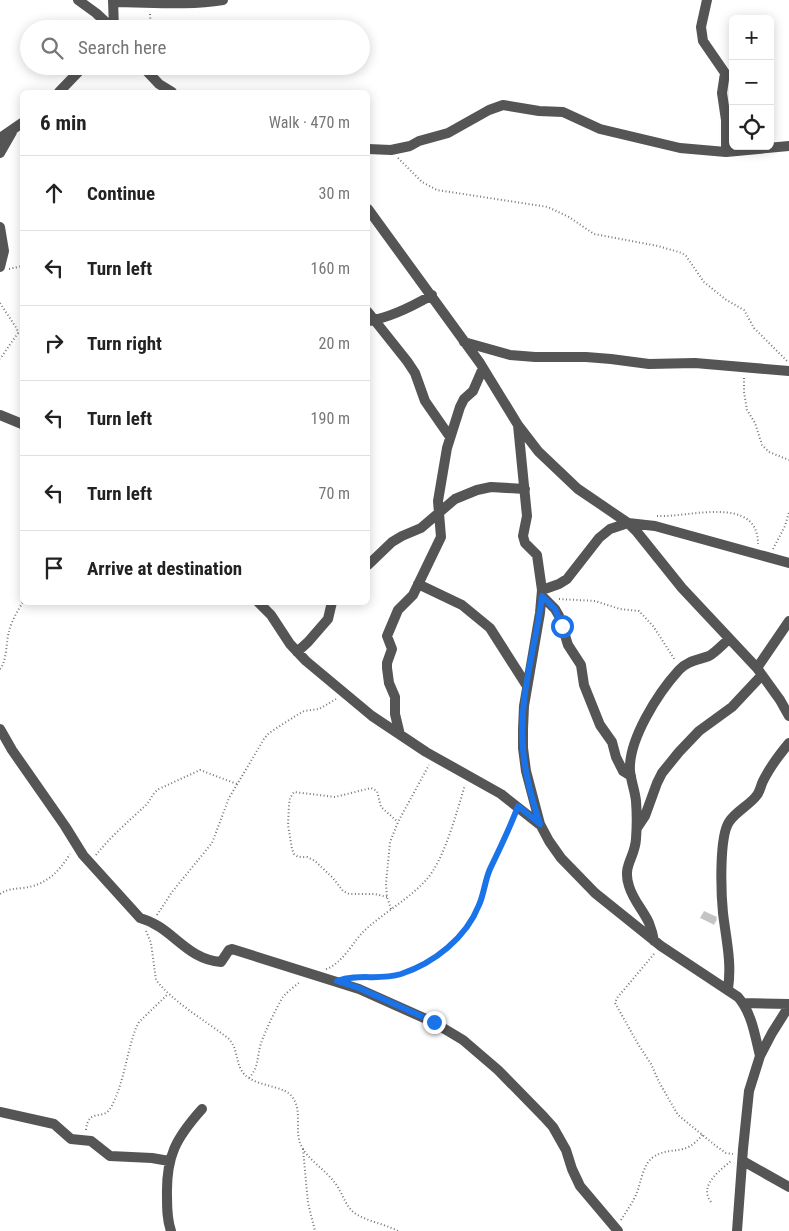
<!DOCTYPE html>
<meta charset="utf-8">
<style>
:root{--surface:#fff;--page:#f2f2f2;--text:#222;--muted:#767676;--line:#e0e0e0}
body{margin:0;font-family:"Roboto Condensed",sans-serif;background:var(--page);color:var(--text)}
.controls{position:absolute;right:15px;top:15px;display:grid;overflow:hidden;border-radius:8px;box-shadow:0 2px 12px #0003}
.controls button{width:45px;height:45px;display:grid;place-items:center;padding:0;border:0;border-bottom:1px solid var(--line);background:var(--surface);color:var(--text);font:25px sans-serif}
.stop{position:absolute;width:15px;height:15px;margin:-11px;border:4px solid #1a73e8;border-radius:50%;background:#fff}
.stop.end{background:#1a73e8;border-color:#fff;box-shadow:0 1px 5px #0008}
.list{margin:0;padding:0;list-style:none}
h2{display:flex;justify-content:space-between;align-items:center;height:65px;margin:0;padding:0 20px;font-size:21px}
h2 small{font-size:16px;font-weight:400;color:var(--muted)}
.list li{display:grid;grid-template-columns:32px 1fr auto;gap:15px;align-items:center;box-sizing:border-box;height:75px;padding:0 20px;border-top:1px solid var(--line)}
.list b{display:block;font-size:19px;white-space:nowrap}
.list em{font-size:16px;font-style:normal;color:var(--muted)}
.icon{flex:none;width:28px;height:28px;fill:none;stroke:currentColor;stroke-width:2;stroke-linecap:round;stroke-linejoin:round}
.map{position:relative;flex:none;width:789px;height:1231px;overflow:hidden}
.search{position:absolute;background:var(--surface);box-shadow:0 2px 12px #0003;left:20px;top:20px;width:350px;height:55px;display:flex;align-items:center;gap:12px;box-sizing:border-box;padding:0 18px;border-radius:28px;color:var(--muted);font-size:19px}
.panel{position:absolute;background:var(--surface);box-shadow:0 2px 12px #0003;left:20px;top:90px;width:350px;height:515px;border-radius:8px}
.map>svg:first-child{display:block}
.shadow{fill:#0003}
.building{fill:#c4c4c4}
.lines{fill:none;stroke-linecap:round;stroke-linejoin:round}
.path{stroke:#777;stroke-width:2;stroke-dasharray:1 2.5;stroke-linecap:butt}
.street{stroke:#555;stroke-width:10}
.route{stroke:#1a73e8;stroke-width:6}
</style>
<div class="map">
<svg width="789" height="1231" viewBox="0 0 789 1231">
<rect width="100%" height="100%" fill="#fff"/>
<!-- shadow -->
<path class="shadow" d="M702,918h14l1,2 -3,5z"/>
<!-- building -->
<path class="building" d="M704,911l13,6 -4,7 -13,-6z"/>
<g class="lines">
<!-- path -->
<path class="path" d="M150,14l1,15
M398,158l24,24 15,8 111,17 21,10 25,17 64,12 24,7 4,3 18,26 21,17 19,11 10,18 33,33
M9,269l13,-3
M0,303l17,26 1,4 -18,26
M744,378v14l3,18 8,13 7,22 7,7 20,8
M657,516c31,2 101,-22 101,28
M773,549l12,-23 4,-14
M559,599l36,2 25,8 19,2 14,15 22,34
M0,669c7,-8 6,-27 9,-38 2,-9 9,-21 14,-29
M96,855c14,-18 33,-34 50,-50 6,-6 6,-13 15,-17l39,-18 37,14
M0,894c7,-5 14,-5 23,-6 23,-3 35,-15 47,-34
M387,897l-12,-3h-26l-6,-3 -10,-13 -18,-17 -8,-4h-9l-4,-3 -2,-5 -4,-24 1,-20 1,-7 4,-6 41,5 36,-9 6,3 4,16 17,15
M391,909l-4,-12 -1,-13 4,-42 8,-20 31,-57
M157,915l15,-23 40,-49 17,-45 35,-59 5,-6 28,-18 7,-4 15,-2 17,-10
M146,931l5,12 5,37c19,24 49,40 73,59 11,12 5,30 20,39 13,9 37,8 44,20 9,13 2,31 7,45 6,16 25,26 35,40 8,10 10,24 21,31 13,8 29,10 42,17
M654,954l-37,44 -2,5 23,41 13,20 8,18 19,33 38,31 10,7 7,1
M326,969c16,-5 27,-27 38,-38 19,-18 44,-31 62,-51 18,-19 31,-69 39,-95
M354,977c8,0 15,2 23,1 35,-1 82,-30 98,-61 7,-15 8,-33 15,-48 8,-17 18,-34 24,-52
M249,1078c10,-11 8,-22 12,-35 4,-11 16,-37 22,-46 5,-6 12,-11 17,-15
M86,1130c2,-22 17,-10 24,-21 14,-24 16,-55 26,-81l3,-6 29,-28
M303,1149l5,54 7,28
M711,1202c-13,-17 10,-32 21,-42
M621,1220c5,-8 10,-15 14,-23 6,-12 7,-31 17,-39 19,-14 32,1 51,-24"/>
<!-- street -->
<path class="street" d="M78,0l18,13 17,16
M113,0l1,29
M707,0l-6,27 2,14 22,32 -3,20 4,27v32
M113,2c36,0 74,4 110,-2
M142,66l17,18 13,8
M59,92l25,-26
M0,138l22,-15
M368,149l23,1 19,-4 9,-5 29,-8 41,-23 14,-5 36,6 24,1 37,17 80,19 46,4 63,-6
M0,153l12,-21
M368,209l112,154 38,62 20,26 40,38 50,34 9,9 45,56 75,80 23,32 9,16
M0,227l4,24 -4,16
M368,312l39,49 8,12 10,28 25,36
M368,321c22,-3 45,-15 64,-26
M464,342l46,13 25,2h51l25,2 38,5 46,-1 94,8
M0,415l22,9
M518,425l9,91 -4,20 2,7 12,12 5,35 -2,23 -16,93 -1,23v19l3,23 14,53 9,17 12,17 34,35 66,53 77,51c14,16 17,39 22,59
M368,565l24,-23 10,-6 19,-8 34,-29 22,-9 14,-3 34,2
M418,584l44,21 28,23 37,58
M542,590l17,-6 8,-5 32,-41 11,-9 18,-6 27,3 134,37
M542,596l13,13 4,7 9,29 13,20 3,20 16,40 12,17 4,15 7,14 8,5
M258,602l13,13 19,29 16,17 66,55 54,36 75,42 38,30
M297,652l11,-10 20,-23 4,-17
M757,668l32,-47
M0,729l12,21 53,76 18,29 57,63c33,9 45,41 81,44l8,-12 3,-1 127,40 74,33 30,18 35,30 46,47 9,10 13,23 6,19 8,17 38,45
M400,735l-5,-21v-17l-6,-14 -2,-15v-5l5,-14 -5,-13 11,-26 15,-15 28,-58 -3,-36 9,-53 13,-41 4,-8 9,-8 10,-23
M637,828l8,-12 12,-33 5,-10 17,-21 20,-21 33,-24 30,-32
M654,941c-1,-6 -3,-13 -5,-18 -6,-13 -16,-23 -20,-37 -7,-21 6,-28 7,-47 1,-13 1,-25 0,-38 -1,-10 -5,-20 -6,-30 -2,-31 28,-78 49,-101 8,-9 19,-10 30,-14 7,-4 14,-12 20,-17
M728,989c4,-27 -2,-50 -5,-76 -2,-20 -4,-76 6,-91 7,-11 21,-17 28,-27 3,-4 4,-10 6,-14 7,-14 16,-26 26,-38
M744,1003l45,1
M0,1112l54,12 17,15 20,2 19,15 42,2 17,3
M743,1161l46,26
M171,1231c-4,-11 -4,-23 -4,-35 -1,-40 9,-58 35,-87
M737,1231l6,-82 6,-58 11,-35 12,-23 17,-27"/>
</g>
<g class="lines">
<!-- route -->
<path class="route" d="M434,1022l-75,-34 -22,-7c22,-8 41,0 64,-7 33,-11 65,-36 78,-69 5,-11 6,-25 11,-36 10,-21 20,-41 28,-63l22,18c-8,-24 -15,-49 -17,-75 -5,-51 13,-103 19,-153l13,13 7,17"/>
</g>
</svg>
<div class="controls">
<button>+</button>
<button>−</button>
<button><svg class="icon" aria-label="locate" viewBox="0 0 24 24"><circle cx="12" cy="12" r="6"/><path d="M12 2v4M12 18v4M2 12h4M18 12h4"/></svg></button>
</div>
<div class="stop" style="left:562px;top:626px"></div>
<div class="stop end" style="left:434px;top:1022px"></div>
<div class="search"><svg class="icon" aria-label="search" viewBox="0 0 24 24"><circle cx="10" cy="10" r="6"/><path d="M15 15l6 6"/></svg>Search here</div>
<section class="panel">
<h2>6 min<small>Walk · 470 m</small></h2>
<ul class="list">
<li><svg class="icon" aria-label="ahead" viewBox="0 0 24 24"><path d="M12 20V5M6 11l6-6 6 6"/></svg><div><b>Continue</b></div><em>30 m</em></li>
<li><svg class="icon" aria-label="left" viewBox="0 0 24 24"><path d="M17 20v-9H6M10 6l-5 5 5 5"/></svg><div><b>Turn left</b></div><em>160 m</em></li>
<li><svg class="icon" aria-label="right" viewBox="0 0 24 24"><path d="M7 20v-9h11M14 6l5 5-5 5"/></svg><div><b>Turn right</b></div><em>20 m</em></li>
<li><svg class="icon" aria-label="left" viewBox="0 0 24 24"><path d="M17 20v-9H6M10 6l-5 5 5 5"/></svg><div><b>Turn left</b></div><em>190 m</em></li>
<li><svg class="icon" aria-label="left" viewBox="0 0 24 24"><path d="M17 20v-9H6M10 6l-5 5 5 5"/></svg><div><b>Turn left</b></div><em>70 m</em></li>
<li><svg class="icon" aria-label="arrive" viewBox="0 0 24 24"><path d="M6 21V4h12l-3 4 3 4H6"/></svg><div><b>Arrive at destination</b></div></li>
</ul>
</section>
</div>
